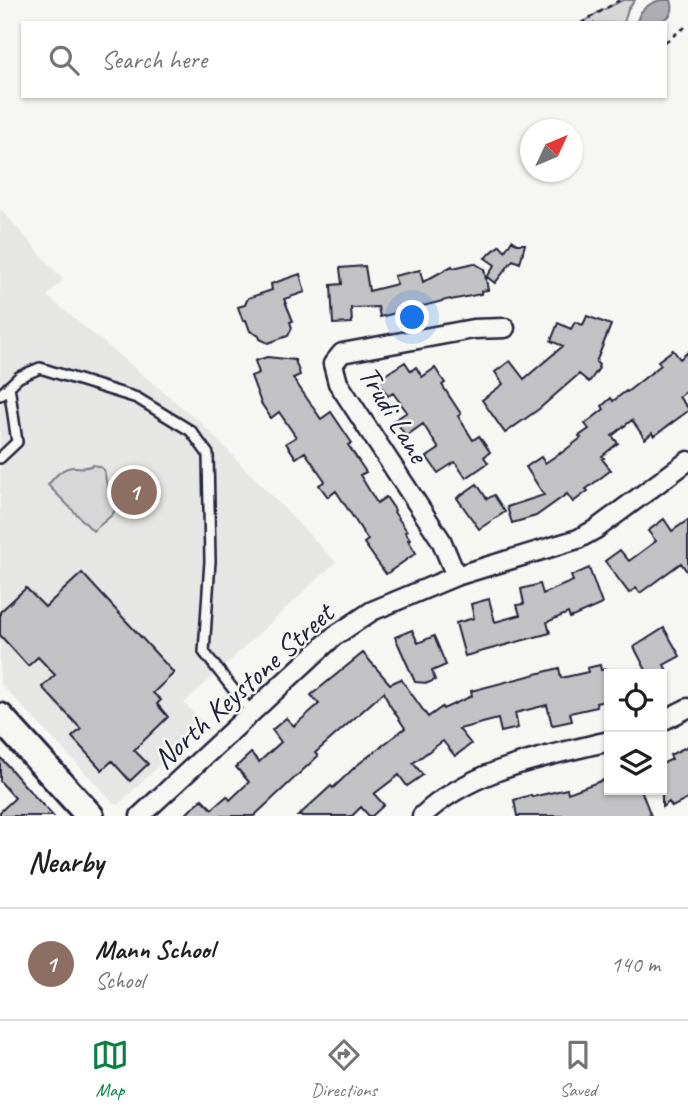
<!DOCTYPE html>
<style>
:root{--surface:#fff;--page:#f2f2f2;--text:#202124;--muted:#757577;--line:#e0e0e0;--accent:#0b8043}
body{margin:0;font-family:Caveat,sans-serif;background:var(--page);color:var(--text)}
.controls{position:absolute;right:21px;bottom:21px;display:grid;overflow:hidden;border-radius:0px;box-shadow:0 2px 5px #0004}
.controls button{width:63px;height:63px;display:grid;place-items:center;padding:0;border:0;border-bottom:2px solid var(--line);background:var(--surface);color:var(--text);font:35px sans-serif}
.compass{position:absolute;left:520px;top:119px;width:63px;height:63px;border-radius:50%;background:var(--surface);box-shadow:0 2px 5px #0004;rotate:46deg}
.you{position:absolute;left:413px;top:318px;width:24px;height:24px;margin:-18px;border:5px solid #fff;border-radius:50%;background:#1a73e8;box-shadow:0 0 0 10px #1a73e833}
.badge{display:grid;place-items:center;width:46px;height:46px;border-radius:50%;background:var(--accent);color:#fff;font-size:23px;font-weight:700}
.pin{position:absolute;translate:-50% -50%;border:4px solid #fff;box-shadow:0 2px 7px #0006}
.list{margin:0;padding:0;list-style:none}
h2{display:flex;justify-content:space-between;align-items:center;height:91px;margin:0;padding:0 28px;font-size:30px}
h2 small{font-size:23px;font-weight:400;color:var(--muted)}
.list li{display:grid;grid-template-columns:46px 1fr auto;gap:21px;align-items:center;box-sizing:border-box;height:112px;padding:0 28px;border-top:2px solid var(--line)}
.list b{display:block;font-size:26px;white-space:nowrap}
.list p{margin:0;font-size:23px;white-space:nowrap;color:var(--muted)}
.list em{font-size:23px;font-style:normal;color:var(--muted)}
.icon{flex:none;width:38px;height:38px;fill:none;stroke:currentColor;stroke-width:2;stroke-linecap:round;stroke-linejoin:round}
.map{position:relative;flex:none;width:688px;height:816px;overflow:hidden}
.search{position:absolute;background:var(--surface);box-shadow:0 2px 5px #0004;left:21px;right:21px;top:21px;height:77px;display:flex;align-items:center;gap:18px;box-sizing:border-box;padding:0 24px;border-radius:0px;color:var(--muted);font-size:26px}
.sheet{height:203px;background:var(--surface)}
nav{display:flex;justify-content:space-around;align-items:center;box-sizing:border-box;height:98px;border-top:2px solid var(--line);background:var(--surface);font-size:19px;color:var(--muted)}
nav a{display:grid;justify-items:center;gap:4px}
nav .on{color:var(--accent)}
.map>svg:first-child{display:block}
.built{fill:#e6e6e4}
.green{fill:#d7d7d7;stroke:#7c7c89;stroke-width:2}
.water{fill:#adadb3;stroke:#757583;stroke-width:2}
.building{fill:#c2c2c4;stroke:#22223b;stroke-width:2}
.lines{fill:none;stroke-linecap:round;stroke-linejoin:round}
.lane-casing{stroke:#22223b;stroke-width:14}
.street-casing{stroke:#22223b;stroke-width:23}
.secondary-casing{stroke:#22223b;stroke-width:32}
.path{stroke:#22223b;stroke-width:2.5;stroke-dasharray:5 5;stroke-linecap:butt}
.lane{stroke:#f6f6f2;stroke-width:9}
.street{stroke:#f6f6f2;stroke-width:18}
.secondary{stroke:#f6f6f2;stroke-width:26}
.labels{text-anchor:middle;stroke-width:5;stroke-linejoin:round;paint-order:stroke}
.street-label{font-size:30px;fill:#22223b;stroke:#f6f6f2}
</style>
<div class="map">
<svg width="688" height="816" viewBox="0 0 688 816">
<rect width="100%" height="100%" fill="#f6f6f2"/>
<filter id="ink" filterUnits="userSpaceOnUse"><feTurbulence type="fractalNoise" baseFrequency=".0143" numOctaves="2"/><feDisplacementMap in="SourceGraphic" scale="14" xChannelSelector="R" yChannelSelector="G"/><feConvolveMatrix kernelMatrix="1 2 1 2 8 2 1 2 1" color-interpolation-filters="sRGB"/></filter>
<g filter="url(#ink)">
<!-- built -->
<path class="built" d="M0,208l63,72 -16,16 153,126 136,140 -152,141 19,20 -86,83 -117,-123z"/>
<!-- green -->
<path class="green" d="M623,0h12l-7,9 -4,14h-41l14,-10z
M93,465c18,3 9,11 15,23 3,5 9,8 12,14l-8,13 -19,16 -45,-46c7,-9 15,-18 26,-18 8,0 11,2 19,-2z"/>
<!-- water -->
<path class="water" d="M660,0h11c8,23 -20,23 -34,23 1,-13 11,-19 23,-23z"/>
<!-- building -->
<path class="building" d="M512,240l5,4h8l-5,19 -7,-3 -18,23 -8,-6 8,-12 -10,-7 15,-13 5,6z
M474,263l10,6 4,21 -7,1v3l-30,6 -1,-1 -70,18 -2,-10 -27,1 1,15 -19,1 -2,-39 11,-1 -2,-16 25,-2 4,25 28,-7 -3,-8 26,-6 3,12 29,-16 1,2z
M300,274l5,18 -21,7 9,22 -3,1 2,6 -4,8 -20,7 -8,-4 -1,-3 -9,-5 -4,-11 -3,1 -5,-14 7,-2 3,-7 24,-8 -1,-6z
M587,316l24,9 -15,37 3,3 -1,2 1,1 -10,14 -10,-8 -40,35 -34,24 -23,-33 21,-16 -8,-12 15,-11 14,18 39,-33 -12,-5 7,-18 13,6 4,-7 8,3z
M673,350l7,9 8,-7v38l-9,7 9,11v3l-34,25 -2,-3 -7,6 -13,-19 -20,16 6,7 -16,13 2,2 -2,1 9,11 -25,19 2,2 -15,11 -6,-8 -31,22 -24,7 -5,-16 37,-12 -18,-28 15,-10 4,6 15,-10v1l21,-16 -2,-2 10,-7 -4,-5 19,-15 -2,-3 9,-8 2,3 13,-10 1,1 34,-27 -3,-4z
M267,357l28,3 5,15 -7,3 28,41 10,-7 21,31 -4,2 18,27 -6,3 17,28 9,-6 9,13 -1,2 13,19 -2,1 5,7 -2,1 8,13 -30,21 -22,-31 4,-3 -32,-49 -8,6 -9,-12 6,-4 -20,-29 -9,6 -10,-15 10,-6 -17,-25 -8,6 -10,-15 -10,-27 8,-3 -4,-12z
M405,362l6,9 5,-4 6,10 13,-9 10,15 -3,2 19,29 -3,2 15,24 6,-4 11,16 -6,5 4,6 -22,15 -11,-16 -17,11 -11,-16 12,-8 -16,-25 -17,12 -11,-16 12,-8 -14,-19 -5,3 -11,-16z
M477,484l10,15 7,-4 11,17 -26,17 -22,-31z
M664,519l8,12 16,-11v53l-7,-10 -41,30 -4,-5 -7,5 -24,-32 15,-11 9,11 27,-20 -8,-10z
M589,568l13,36 -32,14 -2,-5 -21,9 3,11 -85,23 -9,-33 18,-5 -3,-14 18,-5 6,23 25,-7 -3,-10 7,-1 -3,-15 19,-5 3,10 30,-13 -2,-5z
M82,573l92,100 -21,20 8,7 -4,4 11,13 -34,33 14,14 -18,17 -18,-20 -10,9 -21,-23 -9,-10 9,-8 -39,-42 13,-12 -17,-18 -10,9 -28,-31v-23l26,-24 19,19z
M664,628l16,28 -16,9 5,9h-21l-14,-27z
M412,630l6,13 16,-7 12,29 -14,6 3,9 -7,3 -13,-1 -20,-45z
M363,653l27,31 11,-5 27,38 14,-10 1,2 29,-13 -1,-5 88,-23 2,10 27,-6 -1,-4 13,-3 1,5 6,-1 2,3v28l-13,3 1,4 -27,6 2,8 -14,3 -6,1 -5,-20 -32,8 3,15 -17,4 -3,-13 -39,10 12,15 -16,12 -12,-15 -30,22 10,12 -16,11 -8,-11 -25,19 10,11 -12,11h-3l-8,-9 -9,9h-54l33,-30 2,2 23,-22 49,-38 -16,-24 -5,-12 -69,61 3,3 -64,60h-70l18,-17 10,10 15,-13 3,4 19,-18 -13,-15 15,-14 8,9 22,-20 -9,-12 14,-12 8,8 25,-22 -8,-9z
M688,746v53l-16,8 -3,-5 -7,5v-43l10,-5 -2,-4z
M0,757l26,30 27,29h-53v-4l15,-14 -15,-17z
M609,778v12h32l10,26h-134l-3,-16 17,-5 1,2 35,-8 1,4z"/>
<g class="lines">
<!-- lane casing -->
<g class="lane-casing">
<path id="lane" d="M0,395l19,-18 21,-9 97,30 54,33 17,23 2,107 -6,91 47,60
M0,458l17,-16 -8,-56"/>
</g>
<!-- street casing -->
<g class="street-casing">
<path id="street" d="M456,576l-15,-36 -103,-157 -5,-19 9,-11 131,-24 32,-1
M662,721l26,-13
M140,816l193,-179 39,-26 84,-35 122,-37 18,-10 92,-68
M422,816c51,-48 122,-59 187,-75"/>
</g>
<!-- secondary casing -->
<g class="secondary-casing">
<path id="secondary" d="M0,717l90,99"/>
</g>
<!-- path -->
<path class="path" d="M581,23l39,-23
M665,42l23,-17"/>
<!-- lane -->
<use href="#lane" class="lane"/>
<!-- street -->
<use href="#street" class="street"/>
<!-- secondary -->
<use href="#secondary" class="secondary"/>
</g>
</g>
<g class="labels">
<!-- street labels -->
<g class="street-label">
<text transform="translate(394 414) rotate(59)" y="10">Trudi Lane</text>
<text transform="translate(243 686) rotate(-42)" y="10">North Keystone Street</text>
</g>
</g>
</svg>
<div class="controls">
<button><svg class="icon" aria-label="locate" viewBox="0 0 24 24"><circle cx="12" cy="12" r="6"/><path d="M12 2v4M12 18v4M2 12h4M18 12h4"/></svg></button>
<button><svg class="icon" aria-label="layers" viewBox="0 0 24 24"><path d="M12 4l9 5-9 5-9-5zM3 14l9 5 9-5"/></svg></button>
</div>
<svg class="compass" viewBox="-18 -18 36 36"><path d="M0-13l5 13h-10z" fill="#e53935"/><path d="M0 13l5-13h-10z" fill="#757577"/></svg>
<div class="you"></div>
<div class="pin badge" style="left:134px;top:492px;background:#8d6e63">1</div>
<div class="search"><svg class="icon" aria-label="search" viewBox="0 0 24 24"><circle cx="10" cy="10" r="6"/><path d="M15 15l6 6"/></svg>Search here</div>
</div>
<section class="sheet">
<h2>Nearby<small></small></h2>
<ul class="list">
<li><span class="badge" style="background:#8d6e63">1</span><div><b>Mann School</b><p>School</p></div><em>140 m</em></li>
</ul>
</section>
<nav>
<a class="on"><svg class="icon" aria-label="map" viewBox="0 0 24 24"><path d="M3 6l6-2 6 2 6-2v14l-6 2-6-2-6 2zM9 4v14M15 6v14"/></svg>Map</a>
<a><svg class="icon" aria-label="directions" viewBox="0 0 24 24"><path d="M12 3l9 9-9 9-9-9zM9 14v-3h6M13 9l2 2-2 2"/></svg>Directions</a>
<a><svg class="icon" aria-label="saved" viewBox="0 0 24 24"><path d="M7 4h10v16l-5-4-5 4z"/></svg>Saved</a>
</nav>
